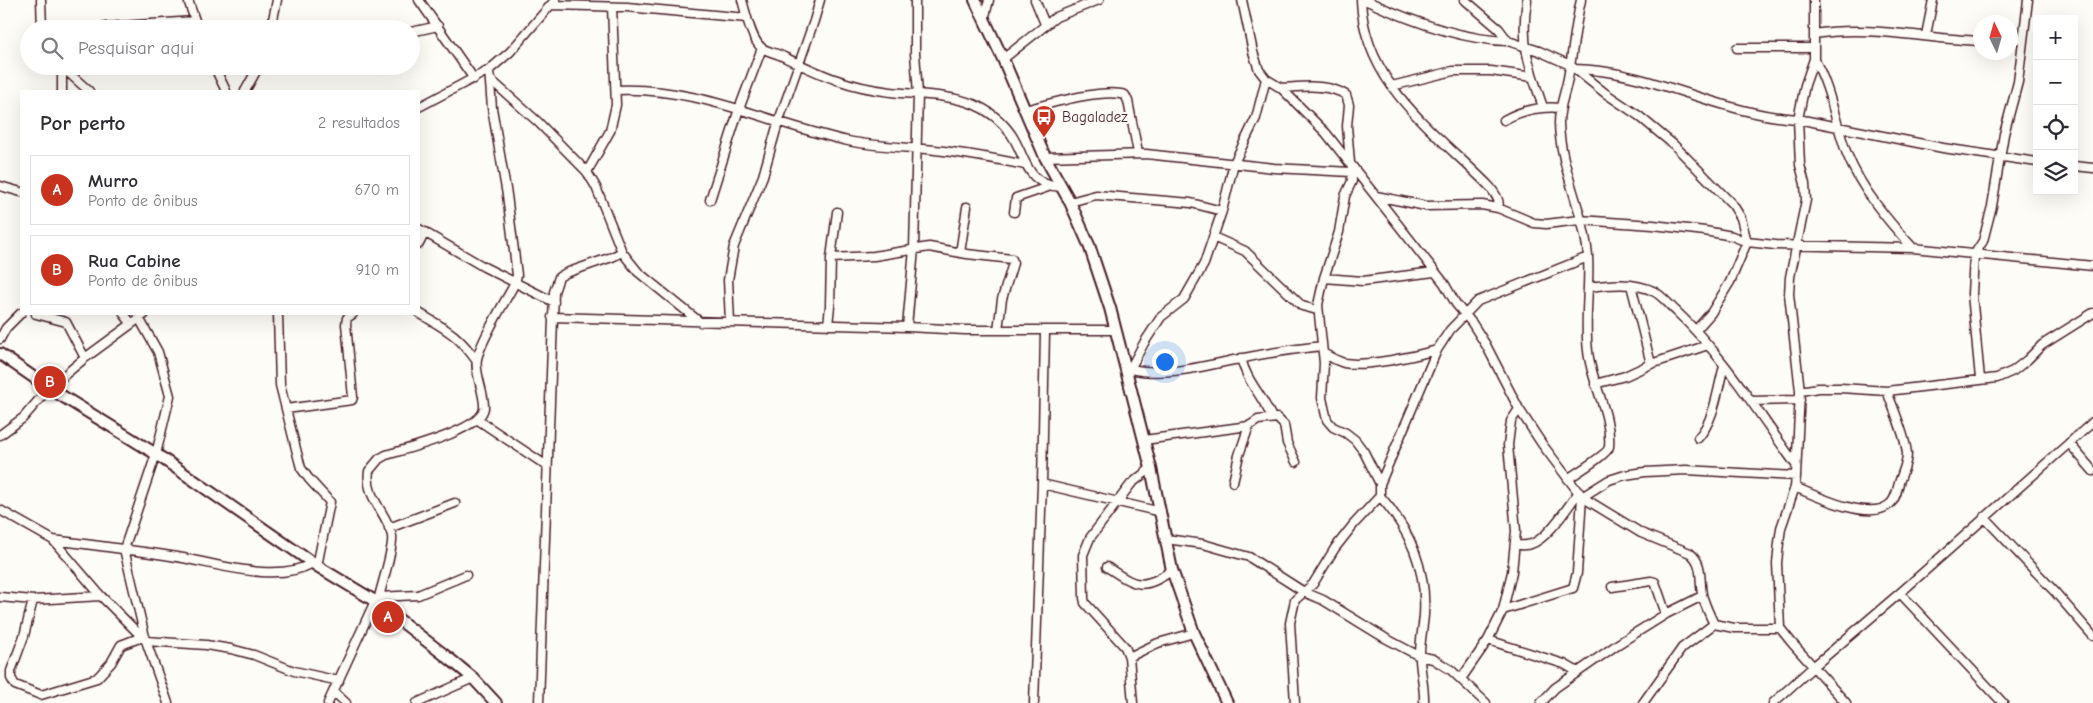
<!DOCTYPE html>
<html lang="pt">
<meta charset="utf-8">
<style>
:root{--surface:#fff;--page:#f2f2f3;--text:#2b2b33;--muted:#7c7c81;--line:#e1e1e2;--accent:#c8321e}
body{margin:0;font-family:"Comic Neue",sans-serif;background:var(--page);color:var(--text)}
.controls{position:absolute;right:15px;top:15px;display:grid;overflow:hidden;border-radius:0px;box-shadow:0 5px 20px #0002}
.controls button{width:45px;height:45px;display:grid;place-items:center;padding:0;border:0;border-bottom:1px solid var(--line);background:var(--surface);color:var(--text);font:25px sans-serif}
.compass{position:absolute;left:1973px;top:15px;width:45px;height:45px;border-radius:50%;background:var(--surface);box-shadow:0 5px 20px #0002;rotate:355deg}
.you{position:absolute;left:1164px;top:361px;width:18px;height:18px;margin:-12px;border:4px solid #fff;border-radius:50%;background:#1a73e8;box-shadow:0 0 0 8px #1a73e833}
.badge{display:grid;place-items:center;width:32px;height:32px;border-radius:50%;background:var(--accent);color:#fff;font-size:16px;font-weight:700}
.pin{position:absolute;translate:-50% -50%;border:2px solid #fff;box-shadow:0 1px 5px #0006}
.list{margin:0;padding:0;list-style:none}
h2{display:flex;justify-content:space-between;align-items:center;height:65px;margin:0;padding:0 20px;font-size:21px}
h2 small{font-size:16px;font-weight:400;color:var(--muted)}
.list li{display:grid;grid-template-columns:32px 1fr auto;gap:15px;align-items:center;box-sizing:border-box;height:70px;margin:0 10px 10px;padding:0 10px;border:1px solid var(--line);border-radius:0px}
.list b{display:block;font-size:19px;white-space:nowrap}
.list p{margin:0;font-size:16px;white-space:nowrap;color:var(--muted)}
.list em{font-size:16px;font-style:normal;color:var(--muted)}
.icon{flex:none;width:28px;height:28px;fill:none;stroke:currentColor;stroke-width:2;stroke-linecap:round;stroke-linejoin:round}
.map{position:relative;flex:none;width:2093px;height:703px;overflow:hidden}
.search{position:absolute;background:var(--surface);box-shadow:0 5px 20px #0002;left:20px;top:20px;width:400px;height:55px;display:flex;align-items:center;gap:12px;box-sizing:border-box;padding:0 18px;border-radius:28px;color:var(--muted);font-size:19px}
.panel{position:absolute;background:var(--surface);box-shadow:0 5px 20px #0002;left:20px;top:90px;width:400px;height:225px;border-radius:0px}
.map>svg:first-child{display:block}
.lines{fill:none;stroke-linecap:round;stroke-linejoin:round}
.street-casing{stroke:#4a1f2b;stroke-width:11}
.secondary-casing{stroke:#4a1f2b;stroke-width:14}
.street{stroke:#fdfcf7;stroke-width:8}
.secondary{stroke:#fdfcf7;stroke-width:10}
.labels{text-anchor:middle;stroke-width:4;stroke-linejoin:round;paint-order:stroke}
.poi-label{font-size:15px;fill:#4a1f2b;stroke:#fdfcf7;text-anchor:start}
</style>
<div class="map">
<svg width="2093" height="703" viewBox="0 0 2093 703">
<rect width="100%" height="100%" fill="#fdfcf7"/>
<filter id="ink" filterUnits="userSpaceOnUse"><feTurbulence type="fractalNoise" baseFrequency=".02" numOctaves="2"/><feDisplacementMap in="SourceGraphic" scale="10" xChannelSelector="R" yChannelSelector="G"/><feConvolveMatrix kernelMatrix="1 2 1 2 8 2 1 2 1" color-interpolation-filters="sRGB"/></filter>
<g filter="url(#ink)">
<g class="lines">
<!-- street casing -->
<g class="street-casing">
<path id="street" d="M41,0l1,29
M188,0l10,29
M419,0l55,79
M742,0c4,13 9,40 20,48 6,4 15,5 22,9 38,18 63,30 107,35 27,3 56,2 82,12 15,6 28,16 38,30 16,24 14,51 50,53
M1035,0l10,24
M1242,0l11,52 6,18 7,9 15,9 45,45 118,150 12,21 16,19 14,22 33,64 23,35 40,53 59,36 49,20c15,12 8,29 13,45 3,9 7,18 11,26l20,4h46
M1361,0c3,85 74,131 129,187 4,6 11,13 8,21
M1365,0c43,20 95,40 143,41
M1465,0l34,29 9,12 31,10 31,14 35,28 34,23 35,29 59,60 8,13 6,24 -17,40 -19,31 -15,17
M1527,0c-7,44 2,66 16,107
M1814,0v59l-9,26 -7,34 2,46 5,19 1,16 -16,77 -1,17 11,97 -4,85 -1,11 -14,41 -2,15 -2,20 3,65 12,15 54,60
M552,5l75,2 120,11
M984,20l5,-20
M78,29l116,-8
M271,29l6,-29
M411,32l27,-6
M1814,34c56,-9 110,5 166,7
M1926,35l7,-35
M2010,40l13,-2
M1737,48h76
M1003,59l53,-42 43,-17
M1814,59c17,29 21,64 33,95 14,35 41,67 66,94
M61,66l28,25
M214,66l12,25
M62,68v23
M1575,69c76,1 146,46 223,50l145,29 94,14
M491,80l47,42 49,50 9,15 26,65 16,20 62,50
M1392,86l61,-15h38l42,6
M1281,88c21,-1 47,-5 65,7l3,10 -2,21 3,37
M616,90c81,-4 155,34 232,51 29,6 59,6 87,9 30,3 61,9 90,15
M245,91l14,-25
M419,107l70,-37 21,-18 45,-52
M1025,110c24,-6 77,-22 100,-15l3,6 10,52
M1504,120c18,-10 36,-14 57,-12
M1045,157l101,-3 128,14 77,4 3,-1
M2074,166l19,2
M587,172l23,-41 6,-26 -4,-98
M1351,172l1,9 -7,15 -6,36 -15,46 -6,27 6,58 -2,35 5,22 6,7 13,6 9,7 9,12 16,32
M0,186l21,6
M1376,196l50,10 56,-1 16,3 36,15 12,1 34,-4 73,5 52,6 27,5 15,6 28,3 138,3 180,18
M710,200l29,-91 23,-61
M1070,202l26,-7 95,8 31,8
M1014,212l2,-14 32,-11
M419,229l65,38 70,35
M1213,237l32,14 57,55 15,4
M419,244l6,-12
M960,253l7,-46
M831,258l43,-2 55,-9 38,7 45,5 1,4 -11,36 -4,31
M1324,278l39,3 71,-9
M1631,285l20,79
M1589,287c21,-3 45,-5 64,4 9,4 16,14 23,20 48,45 82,102 120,154
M419,313c28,17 37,20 57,47
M36,314l30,8 19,36
M124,314l7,9
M278,314l2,71 17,68 4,15 8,11 21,23 -13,64
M552,317l355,10 58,3h151
M139,318l19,34 12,44 -14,58 -32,95 22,92 22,62
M730,322l-2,-42 6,-34 29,-70 15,-53 36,-102 6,-21
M828,325l2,-19 1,-48 6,-46
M907,327l7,-78 4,-155 -3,-41v-53
M0,339l6,-11 15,-15
M1323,353c7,4 14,8 21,10 23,4 71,-7 93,-13
M1241,358c5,23 22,38 31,60
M1130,369c37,8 73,-3 109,-10 28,-6 55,-10 83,-13
M1126,370l4,-1 14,-26 17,-26 23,-18 20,-35 18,-53 12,-48 22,-45 10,-39
M1980,379l-8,-85 2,-39 9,-14 9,-35 12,-72 14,-52 10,-82
M1595,384l30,-8 26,-12 57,-19
M1800,391l18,-3h23l46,3 110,-13 16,-7 14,-11 15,-15 51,-32
M1751,401l49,-1
M286,409l66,-9 1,-3 -7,-73 1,-6 6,-4
M478,420l69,46
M0,435l23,-17 26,-30 36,-30 60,-44
M1698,438c17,-19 19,-47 26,-72
M1144,440l105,-14 9,-6 19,-2 7,7 3,18 9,19
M2069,443l24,28
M1568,479c8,-6 40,-25 41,-32 3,-33 -18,-64 -21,-96 -4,-31 2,-63 0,-95 -4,-45 -28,-88 -29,-133 0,-16 6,-29 9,-45 5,-26 7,-52 13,-78
M1233,482l6,-27 10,-29
M1042,484l119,28
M1795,487c21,9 75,35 95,17 6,-5 7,-14 9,-21 3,-10 8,-19 8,-29 -1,-17 -14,-46 -20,-63
M1380,496c30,34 47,74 44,119 -1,13 -4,26 -4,39 -1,14 5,32 4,49
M0,510l53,30 48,56 45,45 60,4 25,4 23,6 40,16 45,10
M1984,517l71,75 38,44
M389,528l66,-25
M1166,539l37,5 46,13 55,35 19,8 62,38 34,18 14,3 18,11 35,33
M53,540c40,5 79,10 118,16 42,6 103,29 142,7
M1516,545c5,0 10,1 15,-1 17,-5 37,-38 48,-52
M1107,567c27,18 36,25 65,3
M1612,587l39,-6 4,1 11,32
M1900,593l103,110
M0,597l33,3 68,-4
M379,597l39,-2 48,-20
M33,600l-9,36 -13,35v7l4,7 26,10 56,-17 14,-15 10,-18 21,-8
M1503,610l70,-22 4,-15 5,-76 27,-17 16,-5 20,-3 41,-2 110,6
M1488,640l76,24 14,8
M1129,657l29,-14 36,-10
M1461,679l27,-39 15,-30 9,-38 4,-41 -8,-86 3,-24 8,-12
M334,692l12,11
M328,703l47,-102 4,-4c3,-13 15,-50 13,-61 -5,-25 -27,-37 -23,-65l10,-12 7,-4c20,-6 96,-25 98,-47 1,-15 -10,-35 -7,-49 4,-19 28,-57 38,-76l2,-8 -10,-80 -15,-87 -3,-38
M417,703l56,-25
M539,703l15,-411 5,-15 7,-4 46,-16 10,-5
M1034,703l8,-219 3,-153
M1133,703l-4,-46 -4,-10 -40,-44 -1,-5 -1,-43 7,-17 41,-54 20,-16
M1295,703l-5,-80 5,-23 18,-16 22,-36 19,-24 26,-28v-12l57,-134 13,-20 28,-29 110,-44
M1541,703l14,-15 63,-44 48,-30 36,-18
M1643,703l39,-55 32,-24
M1773,703l40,-36 87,-74 193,-171"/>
</g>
<!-- secondary casing -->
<g class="secondary-casing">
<path id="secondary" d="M975,0l28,59 42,98 25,45 19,43 21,63 16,62 25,98 21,102 22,63 33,70
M0,354l49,34 107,66 161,112 58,35 76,59 22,18 23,25"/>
</g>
<!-- street -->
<use href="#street" class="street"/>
<!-- secondary -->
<use href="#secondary" class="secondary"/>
</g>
</g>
<!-- icons -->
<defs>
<g id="bus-pin" transform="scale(1.25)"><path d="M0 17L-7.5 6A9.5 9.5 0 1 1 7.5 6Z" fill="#c8321e" stroke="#fdfcf7"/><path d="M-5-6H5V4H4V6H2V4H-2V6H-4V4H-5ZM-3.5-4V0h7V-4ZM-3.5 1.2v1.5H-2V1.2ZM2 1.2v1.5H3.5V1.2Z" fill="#fff"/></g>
</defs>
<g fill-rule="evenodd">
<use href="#bus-pin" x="1044" y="117"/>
</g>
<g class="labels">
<!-- poi labels -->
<g class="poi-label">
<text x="1062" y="122">Bagaladez</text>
</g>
</g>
</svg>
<div class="controls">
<button>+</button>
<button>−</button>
<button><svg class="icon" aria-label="locate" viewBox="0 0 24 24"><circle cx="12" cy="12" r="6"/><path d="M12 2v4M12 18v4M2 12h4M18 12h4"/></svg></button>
<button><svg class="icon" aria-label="layers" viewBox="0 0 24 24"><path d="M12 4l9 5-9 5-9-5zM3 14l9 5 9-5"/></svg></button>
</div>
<svg class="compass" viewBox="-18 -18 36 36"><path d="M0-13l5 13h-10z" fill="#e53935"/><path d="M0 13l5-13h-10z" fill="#7c7c81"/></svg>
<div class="you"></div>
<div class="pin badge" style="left:388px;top:617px">A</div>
<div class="pin badge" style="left:50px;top:382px">B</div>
<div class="search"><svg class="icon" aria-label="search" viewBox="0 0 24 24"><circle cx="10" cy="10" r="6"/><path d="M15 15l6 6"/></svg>Pesquisar aqui</div>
<section class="panel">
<h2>Por perto<small>2 resultados</small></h2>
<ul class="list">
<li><span class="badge">A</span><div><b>Murro</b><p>Ponto de ônibus</p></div><em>670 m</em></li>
<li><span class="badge">B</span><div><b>Rua Cabine</b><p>Ponto de ônibus</p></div><em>910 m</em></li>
</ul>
</section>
</div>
